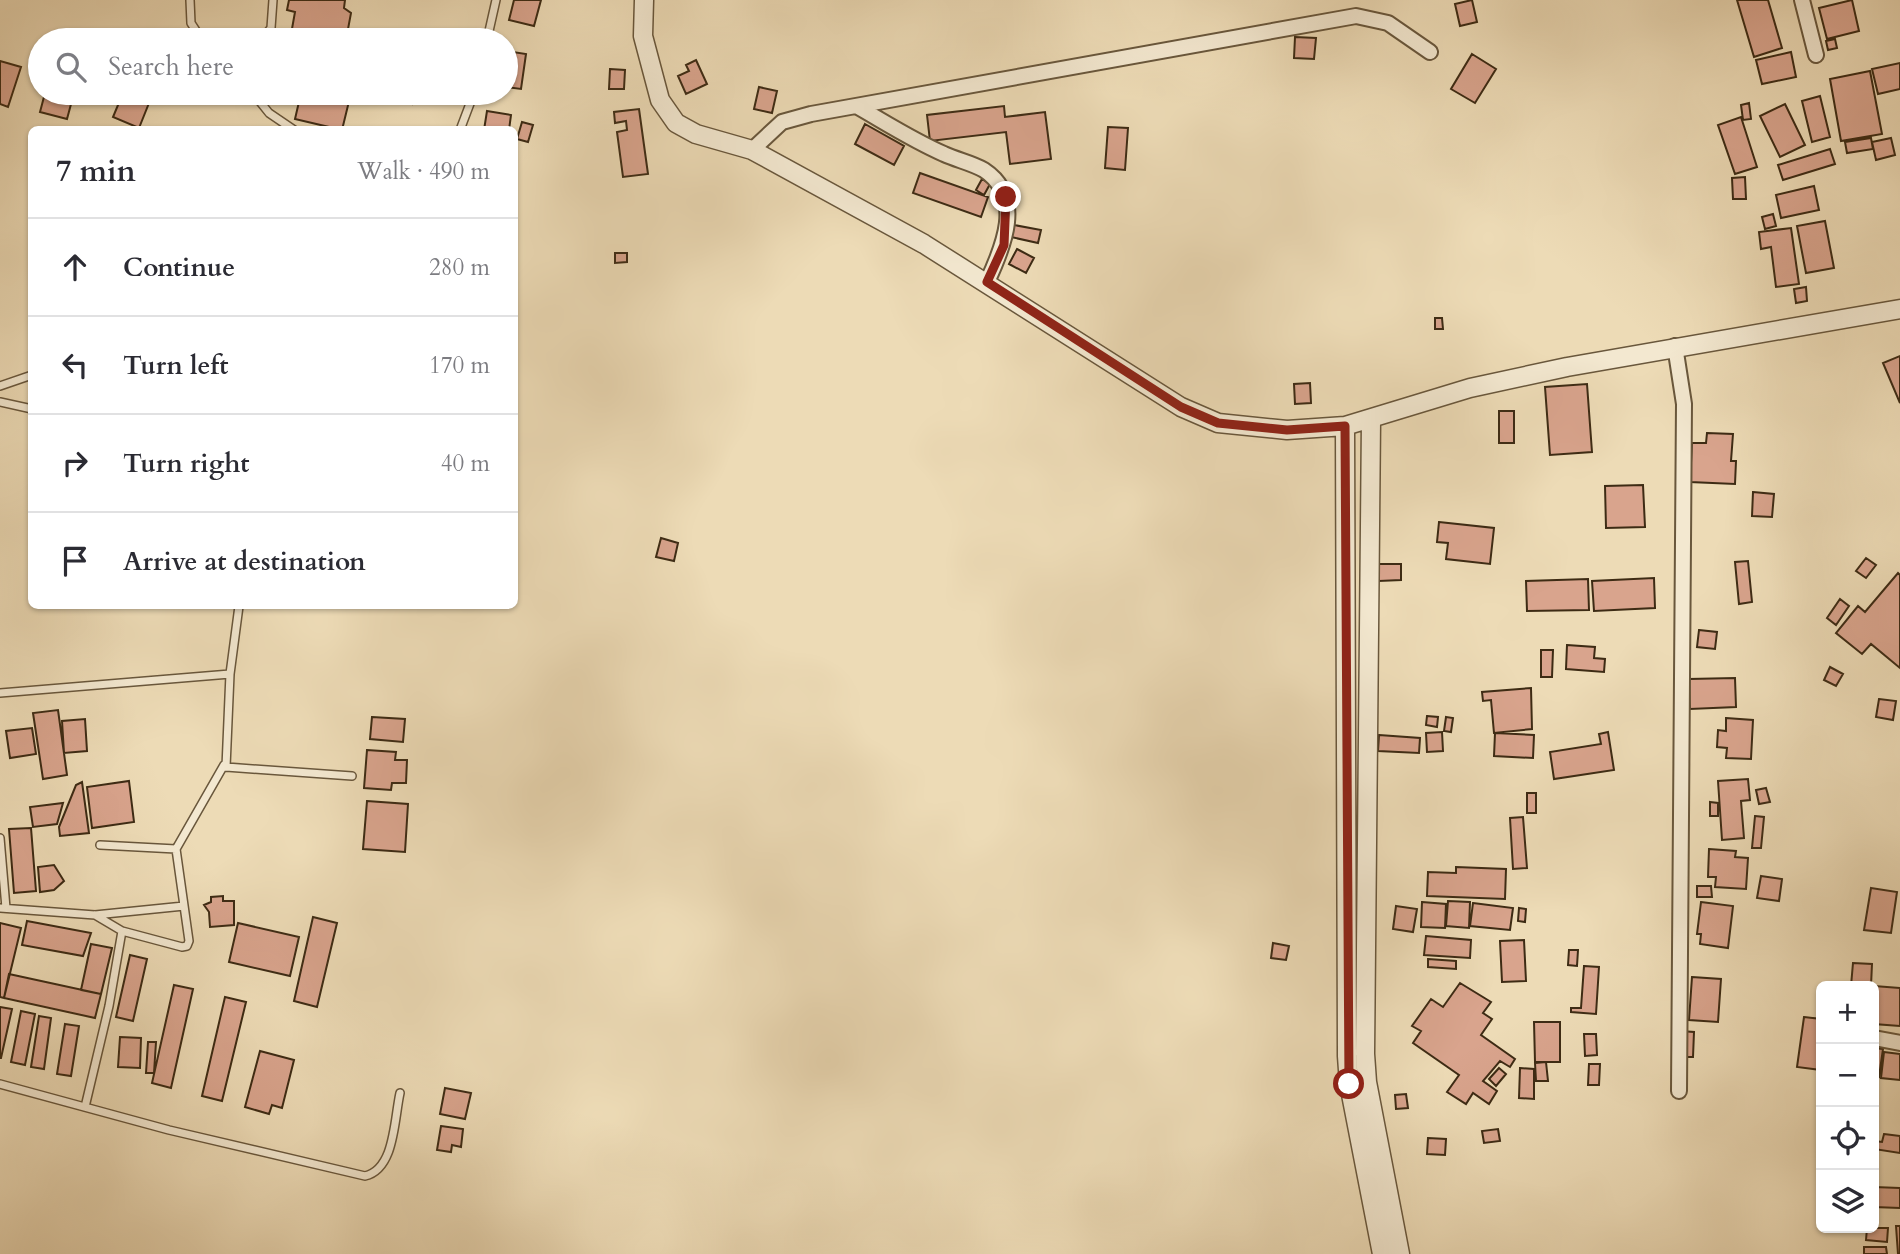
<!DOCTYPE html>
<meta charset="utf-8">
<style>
:root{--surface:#fff;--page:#f2f2f3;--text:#2b2b33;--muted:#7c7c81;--line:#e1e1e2}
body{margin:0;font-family:Cardo,serif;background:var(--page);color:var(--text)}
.controls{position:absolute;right:21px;bottom:21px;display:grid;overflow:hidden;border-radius:10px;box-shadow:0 2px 5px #0004}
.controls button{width:63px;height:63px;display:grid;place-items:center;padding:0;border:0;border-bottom:2px solid var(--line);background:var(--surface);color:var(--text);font:35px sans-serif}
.stop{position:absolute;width:21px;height:21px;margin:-16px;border:5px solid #8f2418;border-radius:50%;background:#fff}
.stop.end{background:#8f2418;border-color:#fff;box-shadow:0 2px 7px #0008}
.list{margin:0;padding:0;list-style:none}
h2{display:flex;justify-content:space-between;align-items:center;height:91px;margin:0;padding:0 28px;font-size:30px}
h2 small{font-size:23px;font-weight:400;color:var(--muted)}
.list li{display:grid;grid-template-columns:46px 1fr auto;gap:21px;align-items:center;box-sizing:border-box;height:98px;padding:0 28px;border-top:2px solid var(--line)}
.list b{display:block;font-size:26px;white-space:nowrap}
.list em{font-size:23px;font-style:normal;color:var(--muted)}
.icon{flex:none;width:38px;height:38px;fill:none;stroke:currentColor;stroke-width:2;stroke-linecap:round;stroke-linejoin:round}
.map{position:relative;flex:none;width:1900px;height:1254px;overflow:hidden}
.search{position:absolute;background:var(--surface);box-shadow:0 2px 5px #0004;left:28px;top:28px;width:490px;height:77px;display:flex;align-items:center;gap:18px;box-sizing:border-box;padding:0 24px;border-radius:38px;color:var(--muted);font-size:26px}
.panel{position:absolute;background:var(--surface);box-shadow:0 2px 5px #0004;left:28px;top:126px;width:490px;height:483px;border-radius:10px}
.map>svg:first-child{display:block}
.building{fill:#d9a48d;stroke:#3d2b14;stroke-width:2}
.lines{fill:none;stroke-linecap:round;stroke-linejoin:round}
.service-casing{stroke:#69573c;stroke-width:10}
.minor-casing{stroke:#69573c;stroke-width:18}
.tertiary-casing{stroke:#69573c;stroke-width:21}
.service{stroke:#f3e8d0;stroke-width:7}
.minor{stroke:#f3e8d0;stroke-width:14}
.tertiary{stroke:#f3e8d0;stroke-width:18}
.route{stroke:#8f2418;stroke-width:9}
</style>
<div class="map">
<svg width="1900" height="1254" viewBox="0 0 1900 1254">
<rect width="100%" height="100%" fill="#eddbb6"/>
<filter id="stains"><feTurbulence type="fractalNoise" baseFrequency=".00286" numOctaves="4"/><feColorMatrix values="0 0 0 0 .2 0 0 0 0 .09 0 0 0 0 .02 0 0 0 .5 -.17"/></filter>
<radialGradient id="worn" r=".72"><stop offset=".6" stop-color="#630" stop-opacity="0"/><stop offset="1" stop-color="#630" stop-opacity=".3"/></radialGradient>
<!-- building -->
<path class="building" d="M289,0h56l-1,8 7,5 -5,27h-56l5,-28 -8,-2z
M514,0h27l-7,26 -25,-6z
M1472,0l5,22 -17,4 -5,-22z
M1737,0h31l14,48 -28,9z
M1852,0l7,31 -32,8 -8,-31z
M407,30l28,5 -1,5h-29z
M1295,37l21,1 -2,21 -20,-1z
M1835,39l2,9 -9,2 -2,-9z
M506,51l20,3 -5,35 -15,-2z
M1791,52l5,25 -34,7 -6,-24z
M1472,54l24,15 -21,34 -24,-14z
M696,60l11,24 -21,10 -8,-18 11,-5 -3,-6z
M0,61l21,6 -13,40 -8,-3z
M1900,63v26l-22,5 -6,-25z
M610,69l15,1 -1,19h-15z
M1870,71l12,63 -41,7 -11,-62z
M759,87l18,4 -5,22 -18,-4z
M45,93h29l-7,26 -27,-7z
M123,93h30l-14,35 -26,-11z
M301,93h50l-9,37 -47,-11z
M393,93h21l-2,11 -20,-5z
M1820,96l10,41 -18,5 -10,-41z
M1749,103l2,16 -8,1 -2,-15z
M1785,104l20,41 -25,12 -20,-41z
M1004,106l1,11 40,-5 6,47 -41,5 -4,-32 -76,9 -3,-26z
M639,109l9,65 -25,3 -6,-45 10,-2 -1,-9 -11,2 -1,-11z
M487,111l24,4 -2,15h-25z
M1741,117l16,50 -22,7 -17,-49z
M522,122l11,3 -5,17 -11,-3z
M865,124l39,22 -10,19 -39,-21z
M1108,127l20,1 -3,42 -20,-2z
M1871,138l2,11 -26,4 -2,-11z
M1891,138l4,17 -19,5 -4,-18z
M1830,149l5,15 -52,16 -5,-15z
M920,173l68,24 -7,20 -68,-24z
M1745,177l1,22h-13l-1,-21z
M982,179l8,5 -6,11 -8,-5z
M1814,186l5,24 -38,8 -5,-23z
M1773,214l3,12 -11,3 -3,-12z
M1825,221l9,47 -28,5 -9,-47z
M1014,225l27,5 -3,13 -27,-6z
M1791,228l8,56 -23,3 -5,-40 -10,2 -2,-17z
M1017,249l17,9 -8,15 -17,-9z
M615,253h12v9l-12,1z
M1806,287l1,14 -11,2 -2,-14z
M1435,318h7l1,11h-8z
M1900,356v47l-17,-40z
M1310,383l1,20 -16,1 -1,-20z
M1587,384l5,68 -42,3 -5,-68z
M1499,411h15v32h-15z
M1707,433l26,1 -2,27h5l-1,23 -45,-2 2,-39h14z
M1643,485l2,42 -39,1 -1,-42z
M1753,492l21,2 -2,23 -20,-1z
M1439,522l55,6 -4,36 -44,-5 2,-16 -11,-1z
M661,538l17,5 -4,18 -18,-4z
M1866,558l10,7 -10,13 -10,-7z
M1748,561l4,41 -13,2 -4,-42z
M1379,564h22v16l-22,1z
M1898,573l2,2v93l-29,-24 -9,10 -26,-21 22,-27 7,6z
M1654,578l1,30 -61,3 -2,-30z
M1588,579l1,31 -62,1 -1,-30z
M1840,599l9,7 -13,19 -9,-7z
M1699,630l18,2 -2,17 -18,-2z
M1567,645l28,2 -1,11 11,1 -1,13 -38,-3z
M1541,650h12l-1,27h-11z
M1830,667l13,7 -7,12 -12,-6z
M1735,678l1,29 -46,2 -1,-30z
M1531,688l1,41 -38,4 -3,-33 -8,1 -1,-9z
M1879,699l17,2 -3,19 -17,-3z
M58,710l9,65 -24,4 -10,-66z
M1427,716l11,1 -1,10 -11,-2z
M372,717l33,2 -2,23 -33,-3z
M1446,717l7,1 -2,14 -7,-1z
M1726,718l27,2 -2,39 -25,-1 1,-10 -10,-1 1,-17 8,1z
M85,719l2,32 -23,2 -2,-32z
M32,728l4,26 -26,4 -4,-27z
M1442,732l1,19 -16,1 -1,-19z
M1608,732l6,38 -60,9 -4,-27 51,-8 -2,-10z
M1495,733l39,2 -1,23 -39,-2z
M1379,735l41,3 -1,15 -41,-2z
M367,750l29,2 -1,8h12l-1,23h-14l-1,7 -27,-2z
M1748,779l2,21 -9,1 3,37 -22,2 -4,-59z
M129,781l5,41 -42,6 -5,-41z
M82,782l7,51 -29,3 -1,-9 17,-42z
M1766,788l4,14 -11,2 -3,-14z
M1527,793h9v20h-9z
M367,801l41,3 -3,48 -42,-3z
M1710,802l8,1v13h-8z
M63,803l-6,21 -24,3 -3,-20z
M1755,816l9,1 -3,31h-9z
M1523,817l4,51 -14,1 -3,-51z
M31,828l5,63 -22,2 -5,-64z
M1709,849l27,2 -1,6 13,1 -2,31 -31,-2 1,-10h-8z
M54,865l10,16 -10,9 -14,2 -2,-25z
M1456,867l50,2 -1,30 -78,-3 1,-24 28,1z
M1761,876l21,3 -3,22 -22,-3z
M1697,886h14l1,11h-15z
M1871,888l26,4 -6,41 -27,-3z
M223,896v5h11v24l-24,2 -1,-15 -5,-7 7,-3v-5z
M1448,901l22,1 -1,26 -23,-2z
M1422,902l24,2 -1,24 -24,-1z
M1701,902l32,4 -5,42 -28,-4 1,-10h-4z
M1473,903l40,5 -3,22 -40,-4z
M1396,906l21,3 -4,23 -20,-3z
M1519,908l7,1 -1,13 -7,-1z
M313,917l24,6 -20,84 -23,-6z
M27,921l64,12 -8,23 -61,-11z
M0,923l21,5 -17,70 -4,-1z
M238,923l61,14 -9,39 -61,-14z
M1426,936l45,4 -1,18 -46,-3z
M1524,940l2,41 -24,1 -2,-41z
M1273,943l16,3 -3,14 -15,-2z
M91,944l21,4 -11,46 -20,-4z
M1569,950h9l-1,16 -9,-1z
M130,955l17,4 -14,62 -17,-4z
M1428,959l28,2v8l-28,-2z
M1853,963l19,1 -1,22h-20z
M1584,966l15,1 -3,47 -25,-2v-4h10z
M9,974l92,20 -6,24 -91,-20z
M1692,977l29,2 -3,43 -29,-2z
M1460,983l31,19 -8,11 9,6 -11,16 34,24 -5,8 -10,-6 -17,20 14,10 -8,13 -16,-11 -7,11 -19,-12 12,-17 -46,-32 8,-12 -9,-5 19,-27 12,8z
M174,985l19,4 -22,99 -19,-5z
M1874,986l26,2v38l-26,-2z
M225,997l21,5 -24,99 -20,-5z
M0,1007l12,2 -11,49h-1z
M21,1011l14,3 -10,51 -14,-3z
M39,1016l12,2 -7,51 -13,-2z
M1804,1017l17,2v51l-24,-3z
M1534,1022h26v40h-25z
M65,1024l14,2 -8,50 -14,-2z
M1680,1031l14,1 -1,25h-14z
M1584,1034h12l1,21 -12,1z
M120,1037l21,1 -1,30 -22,-1z
M148,1042h8l-2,31h-8z
M1874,1048l9,1 -4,28 -5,-1z
M260,1051l34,9 -12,48 -10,-3 -3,9 -24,-7z
M1884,1052l16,2v26l-19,-2z
M1546,1062l2,19h-12l-1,-18z
M1589,1064h11l-1,21h-11z
M1499,1068l7,6 -10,12 -7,-7z
M1520,1068l14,1v30l-15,-1z
M445,1088l26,5 -6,26 -25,-5z
M1406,1094l2,14 -12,1 -1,-14z
M441,1126l22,3 -2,18 -9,-2 -1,7 -14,-2z
M1498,1129l2,12 -16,2 -2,-12z
M1884,1134l16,2v17l-26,-4v-8l8,1z
M1428,1138l18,1 -1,16 -18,-1z
M1874,1187l26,1v20l-26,-1z
M1896,1226h4v28h-2z
M1867,1228h21l-1,14 -21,-2z
M1864,1247h22l1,7h-23z"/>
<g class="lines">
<!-- service casing -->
<g class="service-casing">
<path id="service" d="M190,0l1,23 11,17
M261,40l10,-12 2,-28
M487,40l9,-40
M253,93l16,20 25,17
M460,130l14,-37
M0,386l32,-11
M0,402l32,7
M0,693l230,-19
M226,767l126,9
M0,838l6,70
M100,845l76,4 48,-84 2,2 4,-93 9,-68
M0,908l95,7 89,-9
M95,915l27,16 60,16 5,-1 2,-5 -13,-92
M0,1084l169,46 196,46c30,-7 29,-56 35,-83
M85,1107l24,-101 13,-75"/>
</g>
<!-- minor casing -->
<g class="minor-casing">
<path id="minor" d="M1802,0l14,55
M858,107c28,16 56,34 86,47 13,6 28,9 40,16 41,27 19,78 3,112
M752,150l30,-28 29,-8 545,-98 32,7 42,29
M1675,346l9,58 -5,687
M1874,1038l26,5"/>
</g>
<!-- tertiary casing -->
<g class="tertiary-casing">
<path id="tertiary" d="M644,0l-1,36 17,64 16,23 20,11 56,16 172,94 257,163 37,16 69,7 58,-4 125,-38 97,-21 333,-58
M1371,420l-6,634 2,28 33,172
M1345,426l2,630 2,28 33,170"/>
</g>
<!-- service -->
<use href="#service" class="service"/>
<!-- minor -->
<use href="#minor" class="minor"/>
<!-- tertiary -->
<use href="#tertiary" class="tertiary"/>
</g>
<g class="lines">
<!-- route -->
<path class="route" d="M1006,197l-2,48 -17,37 194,125 37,16 69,7 58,-4 4,658"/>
</g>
<rect width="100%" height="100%" filter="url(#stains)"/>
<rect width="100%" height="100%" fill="url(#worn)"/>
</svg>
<div class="controls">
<button>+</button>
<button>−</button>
<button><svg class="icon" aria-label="locate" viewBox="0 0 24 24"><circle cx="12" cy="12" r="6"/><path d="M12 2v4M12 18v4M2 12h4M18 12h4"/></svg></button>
<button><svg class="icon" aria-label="layers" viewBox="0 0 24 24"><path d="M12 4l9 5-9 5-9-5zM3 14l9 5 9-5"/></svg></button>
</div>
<div class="stop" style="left:1349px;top:1084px"></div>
<div class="stop end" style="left:1006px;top:197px"></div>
<div class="search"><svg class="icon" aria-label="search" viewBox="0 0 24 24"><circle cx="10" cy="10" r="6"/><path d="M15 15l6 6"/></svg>Search here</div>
<section class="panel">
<h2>7 min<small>Walk · 490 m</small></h2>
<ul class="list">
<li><svg class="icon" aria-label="ahead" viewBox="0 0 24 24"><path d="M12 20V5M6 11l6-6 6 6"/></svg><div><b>Continue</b></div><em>280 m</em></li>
<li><svg class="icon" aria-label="left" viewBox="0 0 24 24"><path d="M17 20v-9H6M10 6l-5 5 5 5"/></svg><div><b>Turn left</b></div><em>170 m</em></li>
<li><svg class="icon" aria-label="right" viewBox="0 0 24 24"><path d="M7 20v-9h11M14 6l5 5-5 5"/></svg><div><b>Turn right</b></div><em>40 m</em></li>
<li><svg class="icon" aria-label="arrive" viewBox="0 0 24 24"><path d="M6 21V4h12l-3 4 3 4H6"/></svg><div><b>Arrive at destination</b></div></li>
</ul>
</section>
</div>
